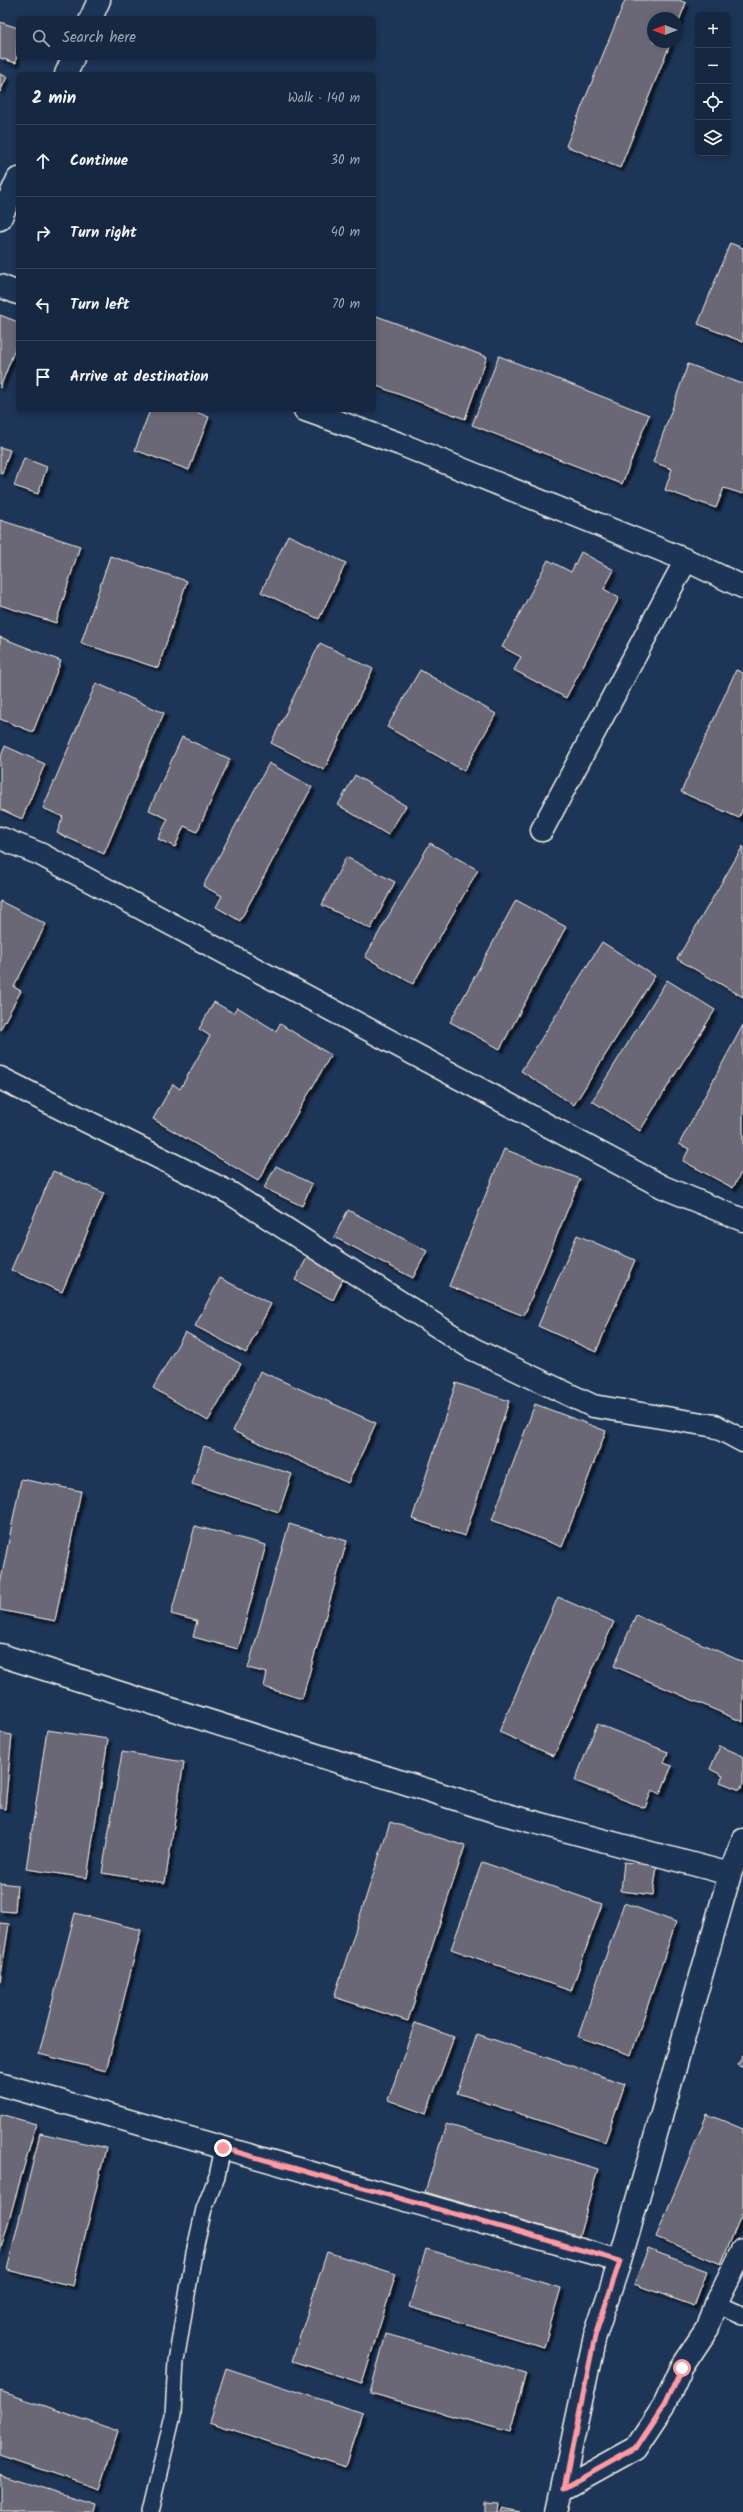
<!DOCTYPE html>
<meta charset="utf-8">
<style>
:root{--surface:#162841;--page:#1f3048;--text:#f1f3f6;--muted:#9ea6b1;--line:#35445a}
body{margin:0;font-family:Kalam,sans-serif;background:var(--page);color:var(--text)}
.controls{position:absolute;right:12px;top:12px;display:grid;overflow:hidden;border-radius:6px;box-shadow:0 2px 6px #0003}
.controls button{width:36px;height:36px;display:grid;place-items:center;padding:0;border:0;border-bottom:1px solid var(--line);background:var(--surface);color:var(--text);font:20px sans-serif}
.compass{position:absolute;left:647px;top:12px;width:36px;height:36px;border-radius:50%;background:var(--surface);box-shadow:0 2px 6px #0003;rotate:270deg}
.stop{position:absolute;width:12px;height:12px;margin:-9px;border:3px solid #ff9aa2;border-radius:50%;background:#fff}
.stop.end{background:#ff9aa2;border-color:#fff;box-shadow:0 1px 4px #0008}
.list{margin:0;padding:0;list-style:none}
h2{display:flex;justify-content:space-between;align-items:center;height:52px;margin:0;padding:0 16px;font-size:17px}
h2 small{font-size:13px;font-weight:400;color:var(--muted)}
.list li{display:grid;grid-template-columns:26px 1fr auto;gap:12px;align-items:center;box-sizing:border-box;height:72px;padding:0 16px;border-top:1px solid var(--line)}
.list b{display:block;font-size:15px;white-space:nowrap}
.list em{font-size:13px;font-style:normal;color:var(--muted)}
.icon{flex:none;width:22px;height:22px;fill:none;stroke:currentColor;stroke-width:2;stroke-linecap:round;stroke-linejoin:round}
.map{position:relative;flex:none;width:743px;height:2512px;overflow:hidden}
.search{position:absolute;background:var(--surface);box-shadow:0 2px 6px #0003;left:16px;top:16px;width:360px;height:44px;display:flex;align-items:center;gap:10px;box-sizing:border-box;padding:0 14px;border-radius:6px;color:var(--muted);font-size:15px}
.panel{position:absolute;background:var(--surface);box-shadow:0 2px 6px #0003;left:16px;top:72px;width:360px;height:340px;border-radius:6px}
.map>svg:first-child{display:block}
.building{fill:#6b6776;stroke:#f4f1e8;filter:url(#shadow)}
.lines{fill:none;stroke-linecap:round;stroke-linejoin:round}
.service-casing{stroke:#f4f1e8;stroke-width:18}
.minor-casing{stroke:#f4f1e8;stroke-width:25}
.service{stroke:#1d3557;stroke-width:15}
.minor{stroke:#1d3557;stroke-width:22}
.route{stroke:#ff9aa2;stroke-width:5}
</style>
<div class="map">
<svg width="743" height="2512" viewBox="0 0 743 2512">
<defs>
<filter id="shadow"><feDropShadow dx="3.5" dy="3.5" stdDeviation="1" flood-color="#0009"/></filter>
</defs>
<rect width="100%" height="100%" fill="#1d3557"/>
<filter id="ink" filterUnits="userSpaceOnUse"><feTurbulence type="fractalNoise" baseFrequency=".025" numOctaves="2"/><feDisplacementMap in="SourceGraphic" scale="8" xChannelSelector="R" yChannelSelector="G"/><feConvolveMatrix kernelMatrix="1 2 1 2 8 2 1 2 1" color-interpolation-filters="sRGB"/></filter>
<g filter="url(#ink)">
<!-- building -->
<path class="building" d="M625,0h54l7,3 -9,23v-8h-24v24h18l-51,126 -54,-22z
M0,22l18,6 -2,35 -16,-5z
M0,74l7,3 -7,15z
M730,243l13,5v94l-45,-18z
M0,315l18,7v19l-18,47z
M374,315l113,42 -22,62 -91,-34z
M499,356l150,59 -27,69 -150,-59z
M688,364l55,20v110l-19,-6 -8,20 -51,-18 7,-21 -19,-7z
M150,410h41l18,7 -20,53 -54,-20z
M0,447l10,3 -8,24 -2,-1z
M24,458l23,9 -9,27 -24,-8z
M0,520l80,26 -24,77 -56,-18z
M288,535l58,28 -27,56 -58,-27z
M581,552l33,18 -10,19 15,9 -53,100 -52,-28 7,-13 -19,-10 46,-87 23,12z
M110,556l77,25 -29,87 -77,-25z
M0,637l61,24 -28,71 -33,-13z
M320,643l53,26 -49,101 -53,-27z
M420,670l76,44 -32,57 -77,-44z
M736,670l7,3v135l-4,10 -58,-26z
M96,683l68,30 -60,141 -47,-21 6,-16 -20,-9z
M182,737l48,22 -33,73 -13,-6 -9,21 -17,-8 10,-20 -19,-9z
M5,746l40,18 -23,55 -22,-10v-50z
M269,763l43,24 -72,134 -24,-14 6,-11 -19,-10z
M355,775l51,31 -18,29 -50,-30z
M430,843l48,27 -65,114 -48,-27z
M743,846v151l-66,-38z
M346,857l49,25 -24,47 -49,-24z
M516,900l50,27 -66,122 -50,-27z
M0,901l46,23 -32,63 7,4 -21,39z
M602,942l53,34 -81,129 -53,-34z
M667,980l48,30 -75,121 -48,-30z
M214,1002l19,11 4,-6 39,24 4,-7 51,31 -73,126 -105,-62 20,-35 7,5 30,-53 -11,-7z
M743,1025v144l-10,19 -50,-27 6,-12 -10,-5z
M504,1149l76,30 -56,137 -75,-30z
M276,1166l36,18 -10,22 -38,-18z
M53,1171l51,22 -42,99 -51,-22z
M348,1210l79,41 -14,27 -79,-41z
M577,1235l58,25 -39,92 -58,-26z
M309,1254l37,19 -13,27 -38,-20z
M220,1278l51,26 -25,49 -51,-27z
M185,1332l56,32 -33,57 -55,-33z
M260,1371l116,52 -28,60 -115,-52z
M456,1383l53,18 -44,135 -53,-17z
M535,1404l71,27 -44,116 -70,-27z
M204,1446l88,28 -13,38 -87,-28z
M21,1479l60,12 -26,130 -55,-11v-25z
M289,1524l58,17 -45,158 -38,-12 3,-14 -19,-5z
M195,1526l71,19 -28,104 -45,-12 4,-16 -26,-7z
M558,1597l56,25 -60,134 -55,-24z
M636,1615l107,47v60l-129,-56z
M597,1724l71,28 -4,11 8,3 -12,28 -8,-4 -7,18 -70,-27z
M47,1730l61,9 -21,139 -61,-9z
M0,1733l12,2 -7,74 -5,-1z
M720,1746l23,10v28l-3,6 -20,-8 3,-6 -13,-7z
M122,1752l62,10 -19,121 -63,-10z
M390,1822l75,24 -57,175 -74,-24z
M482,1862l120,42 -31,87 -120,-42z
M624,1862l33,4 -4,29 -32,-4z
M0,1883l17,2 -2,27 -15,-1z
M624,1903l52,19 -45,133 -53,-18z
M75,1913l66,17 -35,141 -67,-17z
M0,1923l9,1 -9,58z
M415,2023l39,14 -28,77 -38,-14z
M477,2034l148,50 -20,58 -148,-49z
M743,2055v13l-5,-3z
M0,2114l36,10 -36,128z
M707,2114l36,15v82l-22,53 -65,-27z
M446,2124l152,45 -19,68 -154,-45z
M40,2133l66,15 -33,138 -66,-16z
M426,2249l135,39 -17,59 -135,-40z
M648,2249l59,22 -13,35 -60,-22z
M327,2252l69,22 -34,109 -70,-22z
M386,2334l140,39 -16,59 -140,-39z
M226,2368l136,45 -17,54 -136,-45z
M0,2391l118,40 -19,58 -99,-34z
M0,2475l95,29 -2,8h-93z
M485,2502l14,1 -1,9h-13z
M502,2508l17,4h-18z"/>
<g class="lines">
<!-- service casing -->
<g class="service-casing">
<path id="service" d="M716,2304l27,12
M150,2512l23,-97 3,-54 18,-108 10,-44 13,-33 6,-28"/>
</g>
<!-- minor casing -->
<g class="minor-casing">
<path id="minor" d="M91,18l8,-18
M66,74l7,-16
M0,219l18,-40
M0,286l18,7
M305,410l95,34 286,116 57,27
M542,830l144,-270
M0,838l40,16 623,333 80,33
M0,1078l230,115 243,156 120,57 122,20 28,15
M0,1655l500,158 230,61
M0,2084l620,177
M564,2488l72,-40 28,-42 18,-39 26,-39 8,-24 27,-54
M557,2512l38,-176 25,-75 110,-387 13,-34"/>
</g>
<!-- service -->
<use href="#service" class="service"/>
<!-- minor -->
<use href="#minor" class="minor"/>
</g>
</g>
<g class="lines" filter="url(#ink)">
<!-- route -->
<path class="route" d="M223,2148l397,113 -25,75 -31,152 72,-40 28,-42 18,-38"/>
</g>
</svg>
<div class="controls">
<button>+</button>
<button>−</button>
<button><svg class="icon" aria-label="locate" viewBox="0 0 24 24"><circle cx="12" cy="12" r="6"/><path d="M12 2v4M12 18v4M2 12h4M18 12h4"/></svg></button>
<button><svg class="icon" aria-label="layers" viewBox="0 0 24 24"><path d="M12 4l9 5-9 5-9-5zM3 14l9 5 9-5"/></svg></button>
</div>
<svg class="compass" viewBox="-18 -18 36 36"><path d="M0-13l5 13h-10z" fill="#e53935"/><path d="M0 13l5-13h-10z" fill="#9ea6b1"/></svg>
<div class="stop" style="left:682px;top:2368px"></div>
<div class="stop end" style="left:223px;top:2148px"></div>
<div class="search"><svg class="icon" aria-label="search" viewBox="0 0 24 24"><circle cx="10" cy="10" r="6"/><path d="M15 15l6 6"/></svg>Search here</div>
<section class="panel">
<h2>2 min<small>Walk · 140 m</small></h2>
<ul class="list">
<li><svg class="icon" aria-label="ahead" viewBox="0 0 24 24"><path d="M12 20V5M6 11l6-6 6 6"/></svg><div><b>Continue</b></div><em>30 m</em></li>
<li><svg class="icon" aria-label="right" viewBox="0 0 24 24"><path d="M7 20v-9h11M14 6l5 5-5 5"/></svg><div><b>Turn right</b></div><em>40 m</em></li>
<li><svg class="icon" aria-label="left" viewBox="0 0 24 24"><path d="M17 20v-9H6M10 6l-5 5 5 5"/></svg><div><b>Turn left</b></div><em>70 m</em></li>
<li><svg class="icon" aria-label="arrive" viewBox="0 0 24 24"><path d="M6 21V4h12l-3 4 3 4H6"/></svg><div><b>Arrive at destination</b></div></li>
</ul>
</section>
</div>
